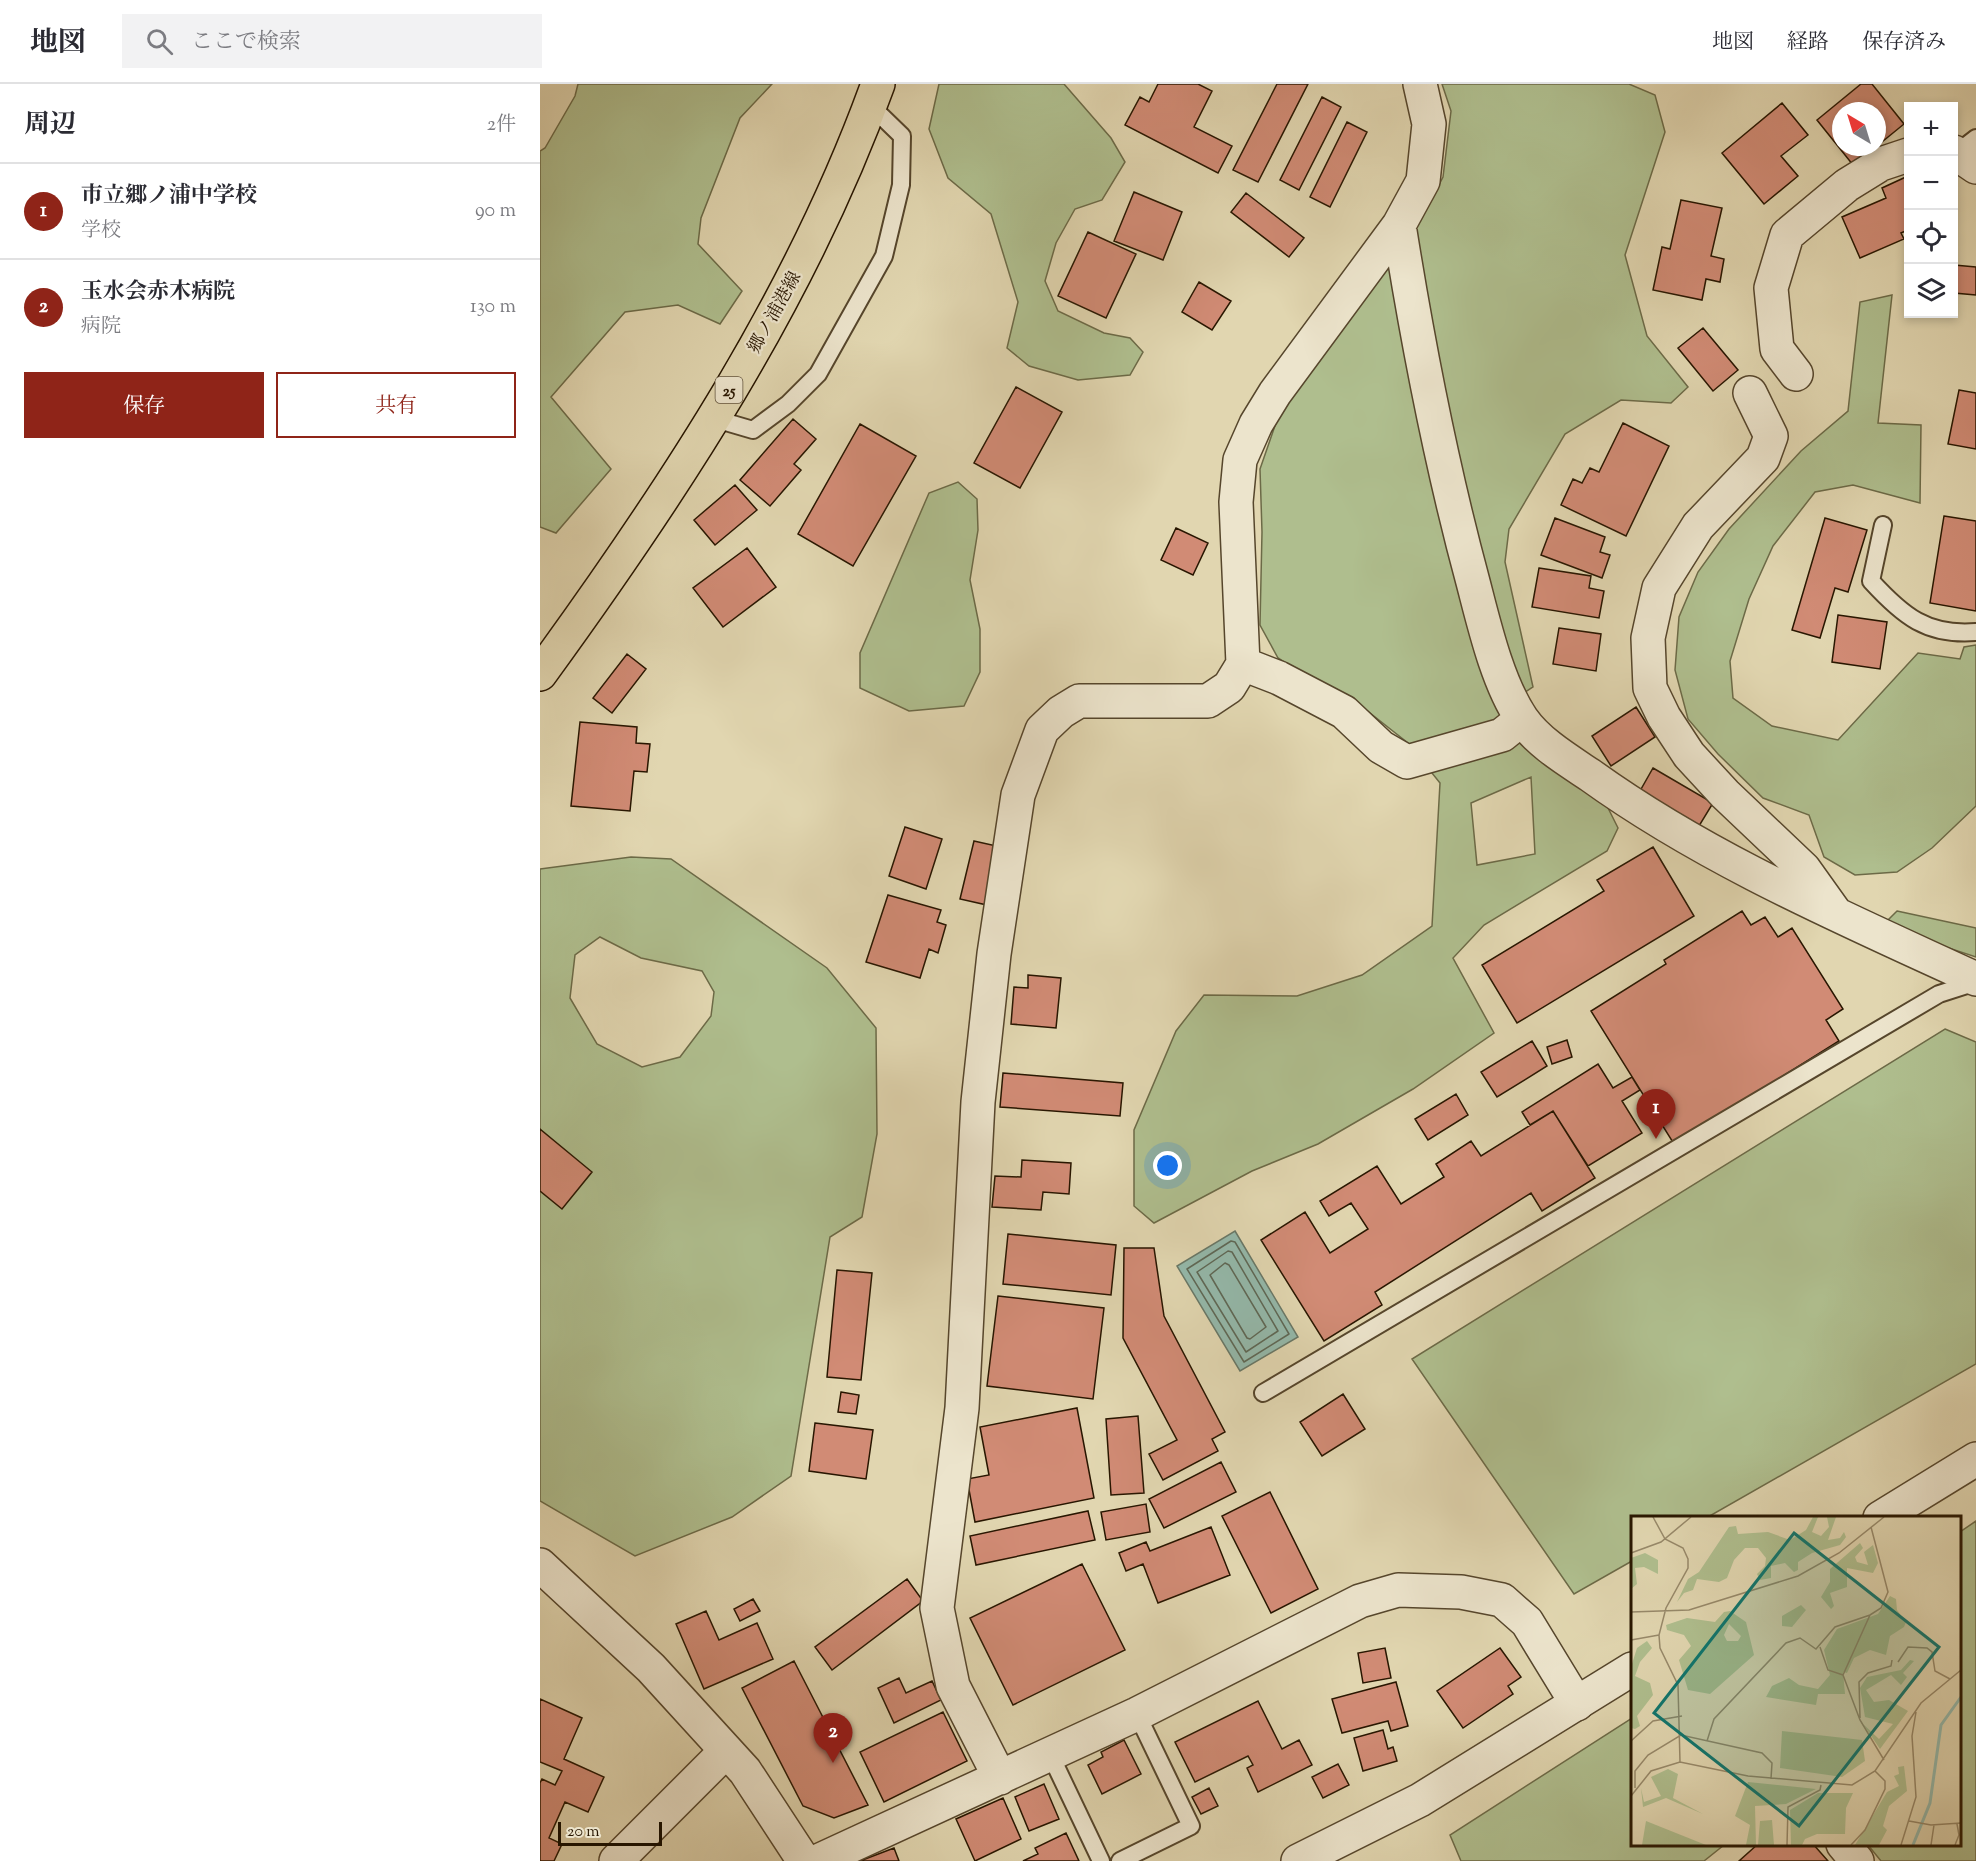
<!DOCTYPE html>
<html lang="ja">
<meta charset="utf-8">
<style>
:root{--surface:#fff;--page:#f2f2f3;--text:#2b2b33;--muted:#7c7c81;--line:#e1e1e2;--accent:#8f2418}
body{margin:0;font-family:"Sorts Mill Goudy","Noto Serif JP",serif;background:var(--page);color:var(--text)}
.controls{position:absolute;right:18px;top:18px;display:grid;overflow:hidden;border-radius:0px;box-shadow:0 3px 9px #0003}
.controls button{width:54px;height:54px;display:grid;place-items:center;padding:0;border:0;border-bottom:2px solid var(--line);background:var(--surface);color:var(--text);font:30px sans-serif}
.compass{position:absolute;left:1292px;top:18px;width:54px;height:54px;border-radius:50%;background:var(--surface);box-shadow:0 3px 9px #0003;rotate:322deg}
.scale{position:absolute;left:18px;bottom:15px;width:104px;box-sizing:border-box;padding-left:6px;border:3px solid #281600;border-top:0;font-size:16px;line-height:21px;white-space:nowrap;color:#281600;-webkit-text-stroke:4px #ece4cc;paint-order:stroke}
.you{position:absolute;left:628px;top:1082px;width:21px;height:21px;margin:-15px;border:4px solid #fff;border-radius:50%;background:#1a73e8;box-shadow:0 0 0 9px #1a73e833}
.badge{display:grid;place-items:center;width:39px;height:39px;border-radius:50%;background:var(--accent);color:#fff;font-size:20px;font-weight:700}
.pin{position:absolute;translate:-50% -50px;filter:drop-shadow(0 2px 3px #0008)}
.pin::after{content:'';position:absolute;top:32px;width:21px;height:18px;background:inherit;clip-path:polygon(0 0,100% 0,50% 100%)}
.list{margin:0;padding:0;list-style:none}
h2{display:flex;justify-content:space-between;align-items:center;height:78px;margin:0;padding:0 24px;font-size:26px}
h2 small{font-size:20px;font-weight:400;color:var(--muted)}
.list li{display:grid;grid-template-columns:39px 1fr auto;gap:18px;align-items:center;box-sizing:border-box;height:96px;padding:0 24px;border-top:2px solid var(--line)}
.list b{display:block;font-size:22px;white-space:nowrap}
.list p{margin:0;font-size:20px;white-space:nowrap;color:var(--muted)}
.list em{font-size:20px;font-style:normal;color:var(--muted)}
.actions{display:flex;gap:12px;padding:18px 24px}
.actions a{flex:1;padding:14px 0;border:2px solid var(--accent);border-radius:0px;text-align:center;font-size:21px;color:var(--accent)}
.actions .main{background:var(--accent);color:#fff}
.icon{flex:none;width:33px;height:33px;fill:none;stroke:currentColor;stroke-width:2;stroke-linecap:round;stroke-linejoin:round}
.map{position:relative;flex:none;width:1436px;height:1777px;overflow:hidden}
header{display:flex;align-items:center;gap:36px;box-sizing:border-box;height:84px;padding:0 30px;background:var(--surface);border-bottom:2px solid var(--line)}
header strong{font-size:28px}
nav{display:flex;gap:33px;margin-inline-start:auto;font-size:21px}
.search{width:420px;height:54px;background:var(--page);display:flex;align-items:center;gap:15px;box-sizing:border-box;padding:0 21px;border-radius:0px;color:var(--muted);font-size:22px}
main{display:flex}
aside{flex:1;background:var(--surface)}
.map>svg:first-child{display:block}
.green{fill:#afbe8e;stroke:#6c6a47;stroke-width:1.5;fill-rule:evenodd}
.water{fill:#94b9ab;stroke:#697867;stroke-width:1.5}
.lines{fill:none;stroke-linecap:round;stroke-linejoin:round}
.shore{stroke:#5e6856;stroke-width:1.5}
.building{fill:#d18b75;stroke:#281600;stroke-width:1.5}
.service-casing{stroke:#56462c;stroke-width:20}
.minor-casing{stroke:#56462c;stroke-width:36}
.tertiary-casing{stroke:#56462c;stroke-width:36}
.primary-casing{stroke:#281600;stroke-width:36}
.service{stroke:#ece4cc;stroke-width:16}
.minor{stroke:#ece4cc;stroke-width:33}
.tertiary{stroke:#ece4cc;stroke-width:33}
.primary{stroke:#e1d6b0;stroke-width:33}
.labels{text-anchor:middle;stroke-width:4.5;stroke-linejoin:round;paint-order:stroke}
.shield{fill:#ece4cc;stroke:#63543d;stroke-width:1.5}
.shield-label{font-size:16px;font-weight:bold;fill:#281600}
.street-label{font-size:18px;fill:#281600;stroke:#ece4cc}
.inset-river{fill:none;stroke:#94b9ab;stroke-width:3}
.inset-road{fill:none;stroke:#97896a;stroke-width:1.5}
.view{fill:#0f766e;fill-opacity:0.15;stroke:#0f766e;stroke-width:3}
.inset-edge{fill:none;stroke:#281600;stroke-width:3}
</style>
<header>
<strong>地図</strong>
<div class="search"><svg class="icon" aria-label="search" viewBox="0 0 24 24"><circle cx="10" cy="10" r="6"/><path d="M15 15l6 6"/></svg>ここで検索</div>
<nav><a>地図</a><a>経路</a><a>保存済み</a></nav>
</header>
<main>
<aside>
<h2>周辺<small>2件</small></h2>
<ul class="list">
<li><span class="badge">1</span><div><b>市立郷ノ浦中学校</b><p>学校</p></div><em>90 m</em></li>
<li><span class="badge">2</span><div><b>玉水会赤木病院</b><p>病院</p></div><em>130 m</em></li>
</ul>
<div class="actions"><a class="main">保存</a><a>共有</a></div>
</aside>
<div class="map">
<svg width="1436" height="1777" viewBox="0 0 1436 1777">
<rect width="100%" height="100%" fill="#e1d6b0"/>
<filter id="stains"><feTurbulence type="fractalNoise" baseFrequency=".00333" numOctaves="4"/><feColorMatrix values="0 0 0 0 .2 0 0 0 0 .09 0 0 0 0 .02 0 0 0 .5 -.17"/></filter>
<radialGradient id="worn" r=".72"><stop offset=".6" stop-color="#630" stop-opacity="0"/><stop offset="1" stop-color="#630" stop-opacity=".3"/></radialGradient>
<!-- green -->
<path class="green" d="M38,0h194l-32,34 -39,100 -3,26 44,47 -22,33 -42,-19 -53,7 -74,85 60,72 -55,64 -16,-6v-376l5,-3 30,-52z
M399,0h125l47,54 14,24 -23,38 -27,9 -19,34 -11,38 13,30 46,22 26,5 13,14 -13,23 -52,5 -49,-14 -22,-18 11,-46 -27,-88 -43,-36 -19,-49z
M902,0h187l26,11 10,37 -40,123 22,81 41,51 -17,16 -50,-3 -56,34 -56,95 -4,33 28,125 -29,19 100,94 14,28 -11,23 -123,74 -31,33 41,75 -81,56 -95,55 -66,27 -98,52 -20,-17v-76l42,-99 28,-36 93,1 65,-21 70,-49 8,-143 -32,-40 -56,-44 -39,-18 -35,-23 -18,-33 2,-93 -2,-63 18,-52 144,-200 21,-40 8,-66zM991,693l4,77 -58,11 -6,-62z
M1352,211l-14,128 43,2 -1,78 -67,-18 -38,7 -42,54 -24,53 -19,62 3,37 39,28 66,14 80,-87 42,6 4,-12 12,-2v161l-44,42 -35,24 -42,3 -31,-18 -15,-42 -46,-17 -45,-44 -30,-35 -13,-49 4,-53 19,-45 31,-43 72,-78 47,-40 12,-109z
M418,398l19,17 1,31 -8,50 10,49v43l-16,34 -55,5 -49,-23v-35l69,-160z
M91,773l40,2 156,109 49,60 1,106 -15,83 -32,20 -39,239 -59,41 -97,39 -95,-55v-632zM60,853l41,21 61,13 12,21 -3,24 -31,41 -38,10 -45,-23 -27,-46 5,-43z
M1357,827l79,17v29l-94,-31z
M1405,945l31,13v322l-268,153 -76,1v43l-58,33 -162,-235z
M1436,1437v340h-95l-13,-16 92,-1v-312z
M1092,1634v126l92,1 -20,16h-243l-11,-26z"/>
<!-- water -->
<path class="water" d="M695,1147l63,106 -58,34 -63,-105z"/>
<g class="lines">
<!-- shore -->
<path class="shore" d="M691,1157l4,1 54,92 -45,28 -57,-93z
M688,1167l4,1 46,79 -32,21 -49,-80z
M685,1179l4,2 37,62 -16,12 -3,-1 -37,-63z"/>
</g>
<!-- building -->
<path class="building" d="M618,0h40l14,7 -18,36 38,19 -14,27 -93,-48 15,-28 9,5z
M737,0h31l-50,98 -25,-12z
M1321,0h11l32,40 -27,22v-35h-36v36h34l-22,18 -36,-45z
M782,13l19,10 -42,83 -19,-10z
M1242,19l26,32 -27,21 17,20 -34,28 -42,-51z
M807,38l20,10 -37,75 -20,-10z
M1368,92v54l-7,3 3,6 -44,19 -18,-41 44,-19 -4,-10z
M594,108l48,20 -19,48 -49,-19z
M706,109l58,45 -15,19 -58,-45z
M1141,116l41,8 -11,48 13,3 -4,23 -14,-3 -4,21 -49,-10 9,-43 8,2z
M548,148l48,22 -30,64 -48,-22z
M1414,181l22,2v28l-22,-2z
M659,198l32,19 -19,29 -30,-18z
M1163,244l35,42 -25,21 -35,-43z
M476,303l46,25 -42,76 -46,-25z
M1419,306l17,3v56l-28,-5z
M253,335l23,20 -22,25 7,6 -31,36 -30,-26z
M1083,339l46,23 -43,90 -65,-31 12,-26 9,4 8,-15 9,4z
M320,340l56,32 -63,110 -55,-32z
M195,401l22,25 -42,35 -21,-25z
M1404,432l32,5v90l-46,-8z
M1015,434l50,19 -5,15 10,3 -8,23 -61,-23z
M1285,434l42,12 -19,62 -13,-4 -15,50 -28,-8z
M636,444l32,15 -15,32 -32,-15z
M207,464l29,39 -53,40 -30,-39z
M999,484l52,8 -2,12 15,3 -5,27 -67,-11z
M1298,531l49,7 -7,47 -48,-7z
M1019,544l42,6 -5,37 -43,-7z
M87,570l19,15 -34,44 -19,-15z
M1096,623l19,30 -44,29 -19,-30z
M40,638l57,5 -1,16 14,1 -3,28 -13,-1 -4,40 -59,-5z
M1113,684l60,35 -14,23 -59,-35z
M365,743l37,12 -16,50 -37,-13z
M434,757l27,6 -14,58 -27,-6z
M1113,763l41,69 -177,107 -35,-58 122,-74 -7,-11z
M348,811l53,15 -4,12 9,3 -8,28 -9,-4 -9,29 -54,-16z
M1202,827l9,14 14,-8 13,20 14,-9 51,81 -17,11 13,21 -165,103 -83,-133 75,-47 -2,-4z
M488,891l33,3 -5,50 -45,-4 3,-37 14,1z
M1027,956l5,17 -20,7 -5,-17z
M992,957l15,25 -50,31 -16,-25z
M1058,980l15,24 19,-11 8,13 -18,11 20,32 -54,33 -35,-55 -23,14 -8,-13z
M463,989l120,10 -3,33 -120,-9z
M916,1010l12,21 -40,25 -13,-21z
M1013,1027l42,67 -53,33 -11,-18 -156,99 7,13 -58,36 -63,-101 44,-28 25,41 38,-24 -17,-26 -22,13 -9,-15 57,-35 24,38 43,-27 -8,-13 35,-23 10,15z
M0,1045l52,43 -30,37 -22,-18z
M482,1076l49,3 -2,31 -26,-2 -2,18 -49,-3 3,-31 26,1z
M468,1150l108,11 -5,50 -108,-11z
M584,1164h30l10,68 61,116 -13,7 6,12 -55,29 -14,-26 28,-14 -54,-102z
M297,1186l35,3 -11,107 -34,-3z
M458,1212l106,12 -11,91 -106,-13z
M301,1308l18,3 -3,19 -18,-2z
M803,1310l22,35 -43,27 -22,-34z
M537,1324l17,90 -119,24 -8,-43 22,-4 -9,-48z
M598,1332l6,77 -33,2 -5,-76z
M275,1339l58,7 -7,49 -57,-8z
M681,1378l15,30 -72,36 -15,-29z
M730,1408l48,97 -47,24 -49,-97z
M606,1420l4,28 -44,8 -5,-28z
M548,1427l7,29 -119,25 -6,-29z
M671,1443l19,48 -72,28 -15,-39 -17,7 -7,-18 27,-11 4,9z
M542,1480l43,86 -112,55 -43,-87z
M367,1495l16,22 -91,69 -17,-23z
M213,1515l7,12 -20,10 -6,-12z
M166,1527l13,29 38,-17 16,36 -69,30 -28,-65z
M845,1564l6,30 -28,5 -5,-30z
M960,1564l21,29 -13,9 5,8 -50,34 -26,-37z
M254,1577l74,144 -34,13 -31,-12 -61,-118z
M359,1594l7,15 26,-12 9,19 -47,23 -16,-35z
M856,1598l12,44 -17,5 -3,-10 -46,12 -10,-34z
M0,1615l42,19 -18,41 40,18 -16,35 -23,-10 -16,36 13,6 -8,17h-14v-78l2,-4 13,6 7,-14 -22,-9z
M718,1617l24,48 17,-9 13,25 -54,27 -11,-24 6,-3 -5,-9 -53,26 -20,-40z
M403,1628l24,49 -83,41 -24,-50z
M843,1646l5,19 5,-2 4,14 -34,10 -9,-33z
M584,1656l17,34 -39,20 -14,-29 15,-8 -2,-5z
M798,1680l11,21 -26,13 -11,-21z
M504,1700l15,35 -30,12 -14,-34z
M669,1704l9,18 -17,8 -9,-17z
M463,1714l18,41 -46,22 -19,-42z
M526,1749l13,28h-56l15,-7 -3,-6z
M1218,1760h55l15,17h-89z
M354,1764l5,13h-39z"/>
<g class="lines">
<!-- service casing -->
<g class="service-casing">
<path id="service" d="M1418,68l18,-14
M172,334l41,12 35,-26 30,-30 66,-118 17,-71 1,-49 -32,-31
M1343,441l-12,56c32,35 56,55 105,51
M723,1309l676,-399 37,-12
M510,1670l51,107
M580,1777l71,-35 -54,-112"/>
</g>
<!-- minor casing -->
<g class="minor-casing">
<path id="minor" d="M1414,68l22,15
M859,141c19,120 42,239 74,357 11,42 24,100 49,137 16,23 44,40 68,56 118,85 254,143 386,204
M1256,290l-19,-25 -6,-61 16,-53 60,-50 34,-21 27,-9
M1210,309l21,43 -8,22 -65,68 -39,62 -11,50 2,50 14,29 25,38 36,39 79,75 30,42
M703,580l36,14 65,34 37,35 26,15 95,-27 20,-16
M460,1694l-47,-92 -16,-78 25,-200 16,-306 16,-148 24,-159 24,-65 19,-18 18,-11h129l21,-14 14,-23 -7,-162 4,-42 16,-36 19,-31 124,-168 24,-44 6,-57 -9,-40
M1303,1760l14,17
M76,1777l110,-110
M278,1777l319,-147 223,-113 38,-11 63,2 41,8 25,22 50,82"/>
</g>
<!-- tertiary casing -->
<g class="tertiary-casing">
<path id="tertiary" d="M1340,1434l96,-59
M0,1481l111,103 94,103 59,90
M758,1777l122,-61 212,-131"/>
</g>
<!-- primary casing -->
<g class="primary-casing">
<path id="primary" d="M0,590c133,-183 261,-376 338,-590"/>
</g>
<!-- service -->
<use href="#service" class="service"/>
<!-- minor -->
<use href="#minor" class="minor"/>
<!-- tertiary -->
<use href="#tertiary" class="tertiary"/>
<!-- primary -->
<use href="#primary" class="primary"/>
</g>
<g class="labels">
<!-- shield labels -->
<rect class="shield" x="175.5" y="293" width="27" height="26" rx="4.5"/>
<g class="shield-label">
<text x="189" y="312">25</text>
</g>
<!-- street labels -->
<g class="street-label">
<text transform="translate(234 228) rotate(-61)" y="6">郷ノ浦港線</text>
</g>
</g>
<!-- overview -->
<g transform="translate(1091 1432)">
<rect width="330" height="330" fill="#e1d6b0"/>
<path d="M182,1h5l-6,15 9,4 8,-9 -2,-10h9l-8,23 12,-2 4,-6 2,5 -6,8 -28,8 -14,9v8l-4,2 -9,-9 -14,3v12l-11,2 -3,-6 8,-8 1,-8 -8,-10h-13l-11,12 -7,18 -8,4 -22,-3 -4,11 -9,3 -7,9 11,-23 11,-7 30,-45 7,-1 2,8 30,-2 22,8 16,-10zM229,27l3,5 -8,9 2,5 11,3 -4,-13 9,-7 5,18 -5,10 -26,-5v19l-17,6 4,13 -3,3 -10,-12 9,-15v-13zM14,37l13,7v14l-14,-7 -9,1 2,16 -6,5v-31zM259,80l6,3 1,11 9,12 -2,5 -14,9 -4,19 -16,-5 -16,8 -7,15 -4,-1 2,22h-27l-2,11 -50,-8 6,-11 17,-8 10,7 19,4 12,-14 -6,-25 13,-21 41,-15zM170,89l5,5 -14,17 -10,-1v-10zM99,95l16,11 8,33 -44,39 -22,-4 -9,-30 12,-14 -7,-11 -17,-5 -1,-5 21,-7 28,4 9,-10zM98,108l12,12 -3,5h-11l-3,-6zM16,125l5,7 -12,14 -5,14 15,7 3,12 -16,21 3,10 -5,3 -4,-1v-61l6,-19zM279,144l4,1 -11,12 4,4 -6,8 -10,-10 -25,15 8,12 15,-2 19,11 -28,38 -17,-25 16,15 14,-15 -28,-7 -5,-29 7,-11 34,-7zM151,215l80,9 3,21 -23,16 -62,-9zM273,250l3,25 -18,15 -6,20 4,4 -8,15h-24l32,-53 12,-6 -5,-10 5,-2 -1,-7zM37,253l10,5 -5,24 30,16 -37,-16 -23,9 -2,-19 3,14 17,-6 -10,-19zM117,266l68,7 -30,15 -31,2 1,39h-10l4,-20 -15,-9zM187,277h35l-7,15 -1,26h-28l-12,5 -3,6h-11l-1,-35zM141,304l2,25h-16l2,-24zM15,305l60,24h-64z" fill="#afbe8e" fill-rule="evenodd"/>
<path class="inset-river" d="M282,329l17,-42 11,-78 20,-28"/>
<path class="inset-road" d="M22,1l12,22 18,9 5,11v9l-22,40 -7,27 1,13 18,37 2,77M0,37l30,-11 30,-25M0,96l58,-2 109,-34 41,-23 45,-36M239,99l-27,60 17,45 24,40M0,124l28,-5M189,131l8,23 15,5M267,146l10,-15 19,1 5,4 3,19 15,8M229,202l-1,-36 9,-9 23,-7 1,-6M0,225l22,-20 29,-5M76,225l7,-22 72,-76 14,-5 16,11 19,-22 35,-12 11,-7 7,-16 -17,-65M4,272v-17l13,-16 33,-20 81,18 10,10 -1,16M0,280l20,-25 29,-9 68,14 104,9 23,-14 46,-68 40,-33M278,305l22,4 30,-2M156,329l1,-38 32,-17 1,-5M220,329l14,-15 20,-41v-8l-10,-10M270,329l15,-48 -4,-61 4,-24M300,329l3,-20M324,329l4,-10 -2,-11"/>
<path class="view" d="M163,17l145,114 -140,179 -145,-113z"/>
<rect width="330" height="330" class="inset-edge"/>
</g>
<rect width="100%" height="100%" filter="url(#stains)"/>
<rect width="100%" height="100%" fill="url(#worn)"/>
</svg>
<div class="controls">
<button>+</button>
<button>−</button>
<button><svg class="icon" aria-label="locate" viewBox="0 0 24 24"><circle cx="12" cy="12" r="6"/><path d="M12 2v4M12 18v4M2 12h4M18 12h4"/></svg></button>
<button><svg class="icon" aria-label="layers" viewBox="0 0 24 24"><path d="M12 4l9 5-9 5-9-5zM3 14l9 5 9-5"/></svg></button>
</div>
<svg class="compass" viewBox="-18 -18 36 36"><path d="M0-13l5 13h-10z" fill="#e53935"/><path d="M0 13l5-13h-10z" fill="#7c7c81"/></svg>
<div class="scale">20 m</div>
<div class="you"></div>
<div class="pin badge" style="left:1116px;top:1055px">1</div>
<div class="pin badge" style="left:293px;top:1679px">2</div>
</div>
</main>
